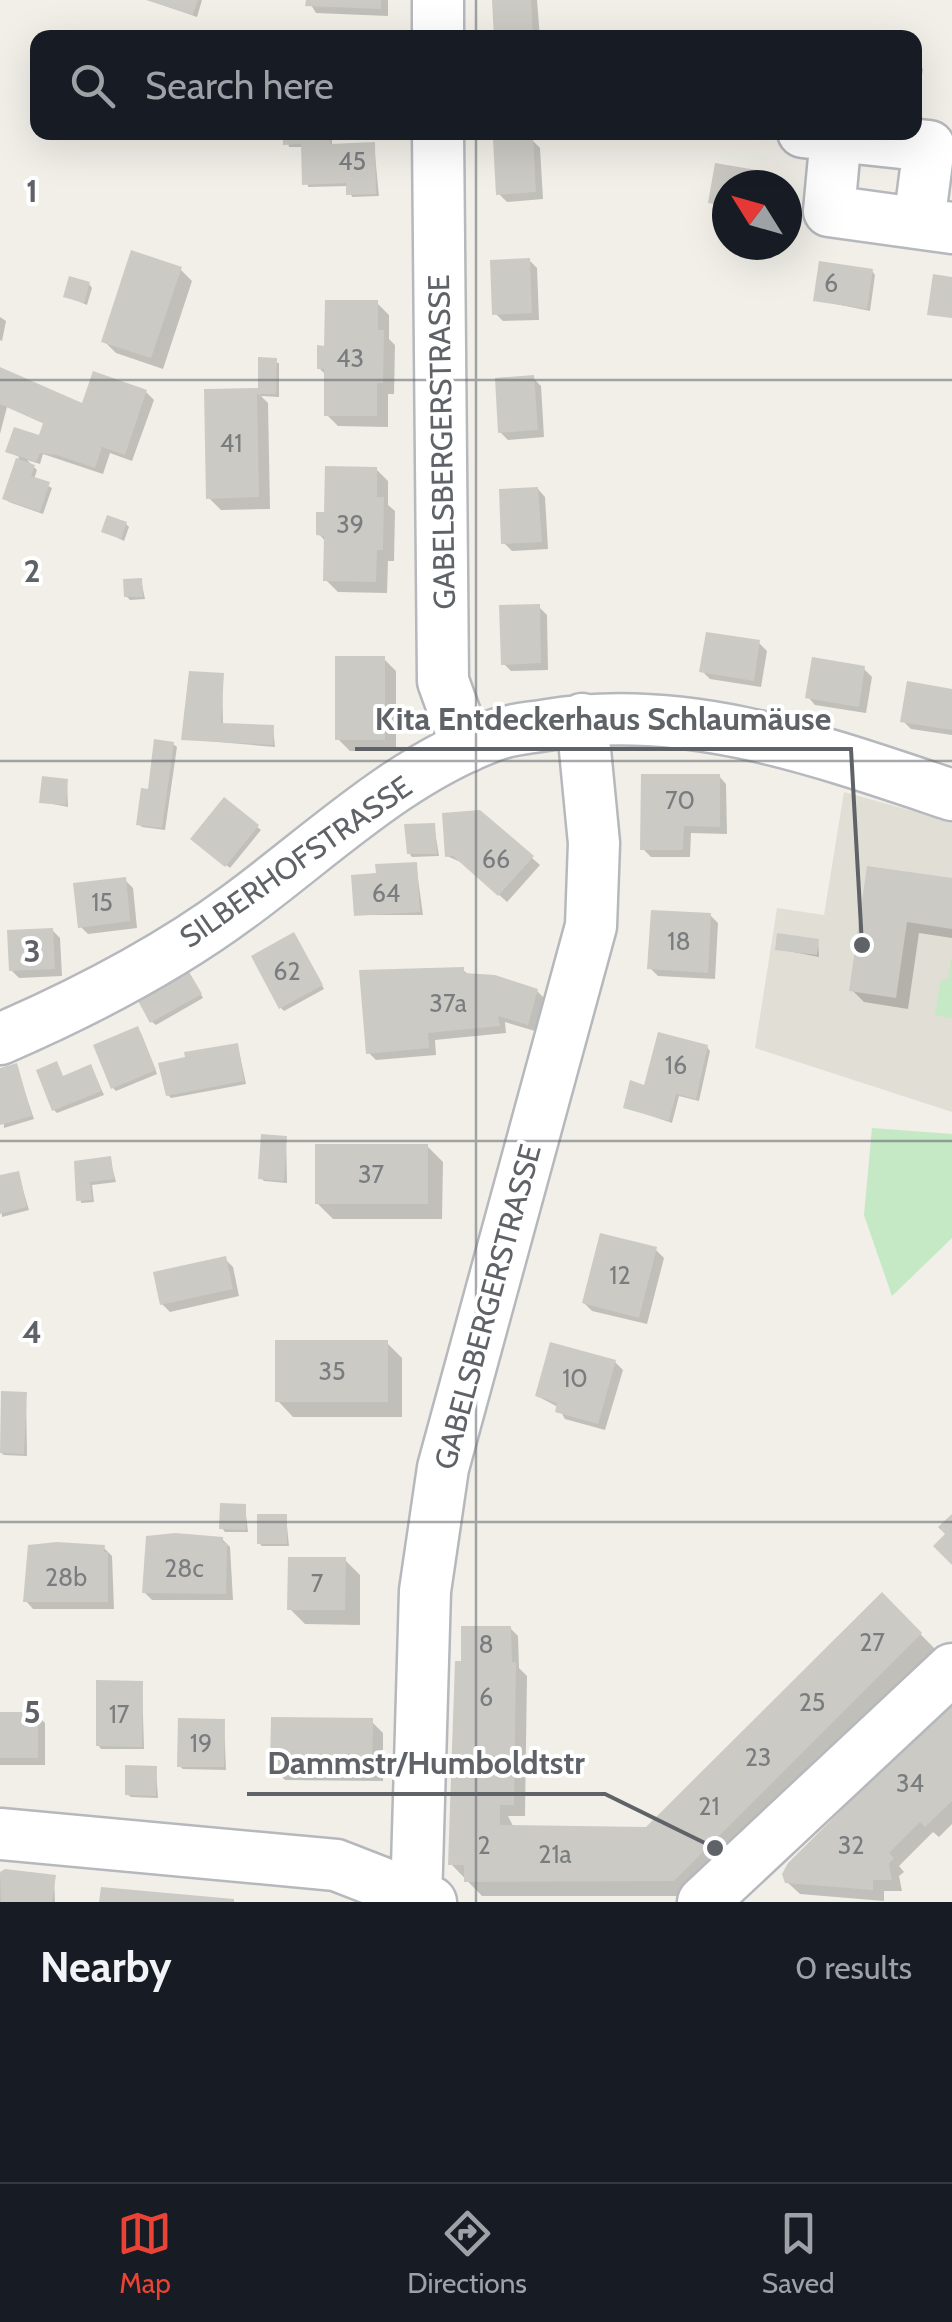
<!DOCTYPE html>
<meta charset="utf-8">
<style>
:root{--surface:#171b24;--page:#242831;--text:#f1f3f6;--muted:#9ea1a6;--line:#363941;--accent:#ea4335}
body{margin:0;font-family:Cabin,sans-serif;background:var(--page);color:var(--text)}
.compass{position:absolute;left:712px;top:170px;width:90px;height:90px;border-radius:50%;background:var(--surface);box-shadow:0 10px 40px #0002;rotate:307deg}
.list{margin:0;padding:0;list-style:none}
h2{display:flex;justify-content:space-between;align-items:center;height:130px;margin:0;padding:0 40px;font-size:42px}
h2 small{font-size:32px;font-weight:400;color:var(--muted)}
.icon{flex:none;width:55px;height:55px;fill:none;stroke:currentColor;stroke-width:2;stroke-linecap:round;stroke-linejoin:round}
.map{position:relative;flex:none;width:952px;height:1902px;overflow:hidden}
.search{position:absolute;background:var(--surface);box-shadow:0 10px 40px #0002;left:30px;right:30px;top:30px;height:110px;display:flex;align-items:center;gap:25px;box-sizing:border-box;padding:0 35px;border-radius:20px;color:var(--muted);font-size:38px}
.sheet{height:280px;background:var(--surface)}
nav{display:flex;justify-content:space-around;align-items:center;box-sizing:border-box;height:140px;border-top:2px solid var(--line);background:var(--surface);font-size:28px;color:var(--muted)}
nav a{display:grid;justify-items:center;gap:5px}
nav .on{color:var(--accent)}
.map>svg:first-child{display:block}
.education{fill:#e1ded6}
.green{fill:#c5e8c5}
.shadow{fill:#0003}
.building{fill:#cccac5}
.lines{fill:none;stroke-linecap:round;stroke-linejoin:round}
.minor-casing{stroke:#b5b8bc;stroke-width:55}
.minor{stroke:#fff;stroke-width:50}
.grid{fill:none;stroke:#5f6368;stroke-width:2.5;stroke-opacity:0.55}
.labels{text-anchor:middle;stroke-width:8;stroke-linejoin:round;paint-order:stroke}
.number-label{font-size:25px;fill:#7a7d7f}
.street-label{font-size:30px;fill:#5f6368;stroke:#fff}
.grid-label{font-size:32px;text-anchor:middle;font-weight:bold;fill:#5f6368;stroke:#fff;stroke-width:8;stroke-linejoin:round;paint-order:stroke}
.leader{fill:none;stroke:#5f6368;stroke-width:4}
.callout-dot{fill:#5f6368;stroke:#fff;stroke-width:4}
.callout-label{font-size:32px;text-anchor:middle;font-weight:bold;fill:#5f6368;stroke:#fff;stroke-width:8;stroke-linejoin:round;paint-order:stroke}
</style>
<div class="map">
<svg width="952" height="1902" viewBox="0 0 952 1902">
<rect width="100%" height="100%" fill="#f1efe8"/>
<!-- education -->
<path class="education" d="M844,792l108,30v290l-197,-64 22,-140 47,7z"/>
<!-- green -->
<path class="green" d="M952,955v63l-17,-3 6,-36h7z
M872,1128l80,6v104l-60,58 -28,-81z"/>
<!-- shadow -->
<path class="shadow" d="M148,0h54l-5,17z
M308,0h80v16l-72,-3z
M495,0h42l3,38h-42z
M914,64l9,5 -6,36h-3z
M286,132h46v14l42,-1 5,51 -27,1 -4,-11 -40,1 -4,-40h-15z
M532,140l8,8 3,51 -36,3 -8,-8z
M529,260l8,8 2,52 -36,1 -8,-8z
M180,269l12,12 -29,88 -47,-16 -12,-12z
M872,271l3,4 -5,36 -54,-11z
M89,284l3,4 -5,17 -21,-9z
M377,303l12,12v24l6,6 -1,49h-6v33l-50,-1 -12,-12 1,-38 -8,-8 8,-20z
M0,317l6,4 -4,20 -2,-1z
M260,360l19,3v34l-18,-1 7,7 2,106 -49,1 -12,-12 47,-107 4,4z
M0,369l83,38 63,-15 8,8 -22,61 -22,-8 -7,21 -60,-20 -3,10 -13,-4 10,10 -3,9 18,9 -9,26 -34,-12 -4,-4 14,-41 -11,-6 30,-14 9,-12 -40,-18 -7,27z
M533,378l8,8 3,51 -36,3 -8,-8z
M376,469l12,12v24l7,6 -1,50h-6l-1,32 -49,-1 -12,-12v-38l-7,-8 7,-20z
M538,489l7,8 3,52 -36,2 -8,-8z
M126,524l3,3 -5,14 -20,-10z
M141,580l4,19 -15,1 -4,-4z
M539,607l8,8 1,55 -37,1 -8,-8z
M759,643l8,8 -6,36 -51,-8 -8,-8z
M384,659l12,12v80h-46l-12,-12z
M864,669l8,8 -6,36 -51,-8 -7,-8z
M222,675l1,50 50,3 2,19 -92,-8z
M952,691v44l-41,-6 -8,-8z
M173,744l4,3 -12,83 -23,-3 -3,-3 11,-32z
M719,776l7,8 1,50 -36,-1 -1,24h-39l-8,-8z
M67,781l1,26 -26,-5z
M224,800l37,30 -31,38 -37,-29z
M445,815l87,43 8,7 -33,37 -42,-38 -18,-8z
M434,825l5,31 -27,1 -3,-4z
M416,864l7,51h-67l22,-40z
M870,869l82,12v57l-33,-5 -11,76 -44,-7 -12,-12z
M125,880l8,8 4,40 -49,6 -8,-8z
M710,915l8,8 -3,56 -57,-3 -8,-8z
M52,930l8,8 2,38 -43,2 -8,-8z
M297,939l27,50 -40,22 -3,-3z
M818,941l1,16 -41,-8z
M463,970l7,6 67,15 8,8 -10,32 -30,-9 1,11 -71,7 1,15 -60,5 -8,-8z
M191,976l12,22 -47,27 -4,-3z
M141,1033l16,41 -41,17 -3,-3z
M238,1046l8,38 -75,14 -3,-3z
M707,1047l3,4 -11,50 -20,-5 -7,27 -47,-16z
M16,1066l18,53 -30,9 -4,-57z
M91,1067l13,28 -47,18 -3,-3 10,-32z
M286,1138l1,45 -23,-2 -3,-3z
M427,1146l16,16 -1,57h-109l-16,-16z
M110,1159l6,23 -24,3 2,17 -13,1 -4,-40z
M18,1173l11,37 -27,7 -2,-39z
M656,1250l8,8 -17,66 -55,-13 -8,-8z
M225,1259l8,8 6,29 -69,16 -8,-8z
M387,1343l15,15v59h-109l-15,-16z
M615,1362l8,8 -18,60 -40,-11 -7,-12 -21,-11z
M26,1395l1,61 -23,-1 -4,-3z
M245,1506l3,26h-23l-3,-4z
M286,1516l3,30h-27l-3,-3z
M222,1539l8,8 3,53h-81l-8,-8z
M104,1548l8,8 2,53h-81l-7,-8z
M345,1560l15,15v50l-55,-1 -15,-15z
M882,1595l54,55 -246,246h-208l-31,-32 59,-236 8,8 1,32 8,8 -2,140h-17l6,12 133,1z
M142,1683l2,66h-43l-3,-4z
M952,1703v121l-13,13 -6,-5 -34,34 5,6 -5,4 3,15h-18v10l-84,-7 -13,-12z
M0,1714l37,1 8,8v42h-45z
M224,1721l2,49 -43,-1 -4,-3z
M371,1721l12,12v48l-98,-1 -12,-12z
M156,1769l2,29 -27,-1 -4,-3z
M0,1875l54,3 1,24h-55z"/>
<!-- building -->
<path class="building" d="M146,0h52l-5,15z
M306,0h75v9l-76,-3z
M492,0h39l2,36 -39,2z
M914,62l7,1 -4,25h-3z
M283,132h47v12l45,-2 1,52 -30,1v-12l-44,2 -1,-41 -18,1z
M533,137l3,55 -40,3 -3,-55z
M715,163l54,9 -2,13h-40v21l-19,-3z
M131,250l51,17 -31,91 -50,-16z
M530,258l2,55 -40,2 -2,-55z
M819,261l54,8 -6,40 -54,-8z
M933,274l19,3v41l-25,-3z
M69,276l21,6 -6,21 -21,-6z
M325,300h53v30h6l-1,53h-6v33h-53v-47h-7v-24l7,1z
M258,357l19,1 -1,36h-19l2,103 -53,2 -2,-110 54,-1z
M0,367l82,36 11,-32 54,19 -22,65 -23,-8 -7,21 -38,-13 -17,-2 -4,9 -31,-10 9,-25 25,8 4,-12 -43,-19z
M534,375l4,55 -40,3 -3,-55z
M16,458l19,7 -4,11 19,6 -10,30 -38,-13z
M325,466l52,1v30h7l-1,53h-6l-1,32 -53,-1 1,-45 -8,-1v-23h8z
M538,487l4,55 -41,2 -2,-55z
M107,515l20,7 -6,17 -20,-7z
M142,578l1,19h-19l-1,-18z
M540,604l1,59 -40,2 -2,-60z
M706,632l54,8 -6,41 -55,-9z
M335,656h50v84h-50z
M812,657l53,9 -6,41 -54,-9z
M189,671l35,2 -3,50 53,2 -1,20 -92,-5z
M907,681l45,8v41l-52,-8z
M154,739l20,3 -12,86 -26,-3 5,-37 7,1z
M641,774h79v53l-36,-1 -1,24h-43z
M42,776l26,3 -2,26 -27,-2z
M224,797l35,28 -34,42 -35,-28z
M480,810l54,46 -36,40 -45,-40 -8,1 -3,-44z
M435,823l2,31h-30l-3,-30z
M417,862l3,50 -66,4 -3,-41 25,-2 -1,-9z
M867,866l85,12v51l-45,-7 -11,76 -47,-7z
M126,877l4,44 -52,7 -5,-45z
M651,910l60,3 -3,60 -61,-4z
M53,928l2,41 -46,2 -2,-41z
M294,932l29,53 -44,24 -28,-53z
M777,933l42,6 -2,16 -42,-5z
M464,967v6l31,2 43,14 -10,36 -30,-9 2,10 -72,7 1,15 -63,6 -7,-84z
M188,970l14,24 -52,29 -13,-24z
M138,1026l18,44 -45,19 -18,-44z
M658,1032l50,13 -12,54 -20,-5 -7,27 -46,-13 7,-28 14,5z
M238,1043l6,38 -78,15 -8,-33 27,-6 -1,-5z
M57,1061l6,15 28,-12 11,27 -50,20 -16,-41z
M17,1063l15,53 -32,9v-57z
M261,1134l26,2 -3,45 -26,-2z
M315,1144h113v60h-113z
M111,1156l3,23 -24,3 2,18 -16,1 -2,-40z
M19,1171l8,36 -27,7v-39z
M600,1233l57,14 -18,71 -57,-15z
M226,1256l7,33 -73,16 -7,-33z
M275,1340h113v62h-113z
M550,1342l66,18 -18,64 -43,-12 2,-9 -22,-7z
M1,1391l26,1 -3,62 -24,-1z
M220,1503l26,1v26l-27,-1z
M257,1514h30v30h-30z
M952,1514v51l-19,-19 12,-12 -7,-7z
M175,1533l48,4v6h4l-1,51 -84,-1 4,-57z
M57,1542l48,3 -1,7h4v50h-85l5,-57z
M288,1557h58l-1,53h-58z
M882,1592l40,41 -248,248 -210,1v-17h-16l7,-204h6v-35h50l1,36h4l-2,143h-14v20l146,2z
M96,1680l47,1 -1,66 -46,-1z
M952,1700v101l-27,26 -5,-5 -31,31 5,5 -5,6 3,16h-19v10l-88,-7 -3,-9 6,-11z
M0,1712h38v46h-38z
M271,1717l102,1 -1,52 -102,-1z
M178,1718l47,1 -1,48h-47z
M125,1765l32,1 -1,30 -31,-1z
M5,1869l51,6 -4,27h-51l-1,-30z
M101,1887l133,12v3h-135z"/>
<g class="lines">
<!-- minor casing -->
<g class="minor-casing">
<path id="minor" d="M438,38v-38
M438,132l5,549 24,66
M803,132l33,4 -7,75 123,17
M836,136l93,10 -10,77
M0,1039c83,-36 165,-78 238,-132 82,-60 160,-137 257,-172 16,-6 35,-7 52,-10 139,-23 274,26 405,70
M0,1834l336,31 95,37
M416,1902l9,-311 18,-123 148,-542 3,-83 -12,-124
M703,1902l249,-233"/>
</g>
<!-- minor -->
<use href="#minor" class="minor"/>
</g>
<!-- grid -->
<path class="grid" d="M476,0v38M476,132v1770M0,380h952M0,761h952M0,1141h952M0,1522h952"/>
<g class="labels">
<!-- number labels -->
<g class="number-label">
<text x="352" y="170">45</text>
<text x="831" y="292">6</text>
<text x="350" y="367">43</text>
<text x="231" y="452">41</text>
<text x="350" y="533">39</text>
<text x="680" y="809">70</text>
<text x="496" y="868">66</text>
<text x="386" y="902">64</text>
<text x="102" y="911">15</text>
<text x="679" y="950">18</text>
<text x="287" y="980">62</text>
<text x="448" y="1012">37a</text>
<text x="676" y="1074">16</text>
<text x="371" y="1183">37</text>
<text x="620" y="1284">12</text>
<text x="332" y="1380">35</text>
<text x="575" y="1387">10</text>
<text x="184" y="1577">28c</text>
<text x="66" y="1586">28b</text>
<text x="317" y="1592">7</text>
<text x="872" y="1651">27</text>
<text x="486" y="1653">8</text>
<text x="486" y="1706">6</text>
<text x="812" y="1711">25</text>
<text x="119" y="1723">17</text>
<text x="201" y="1752">19</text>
<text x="758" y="1766">23</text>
<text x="910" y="1792">34</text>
<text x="709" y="1815">21</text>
<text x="484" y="1854">2</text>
<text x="851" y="1854">32</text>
<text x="555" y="1863">21a</text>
</g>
<!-- street labels -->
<g class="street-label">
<text transform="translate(442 442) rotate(-91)" y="10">GABELSBERGERSTRASSE</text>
<text transform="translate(296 862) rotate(-35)" y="10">SILBERHOFSTRASSE</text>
<text transform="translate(488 1307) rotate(-75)" y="10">GABELSBERGERSTRASSE</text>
</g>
</g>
<g class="grid-label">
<text x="32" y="202">1</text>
<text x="32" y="582">2</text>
<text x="32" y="962">3</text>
<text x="32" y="1343">4</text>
<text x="32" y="1723">5</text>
</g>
<!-- callouts -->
<path class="leader" d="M862 945L851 749H355M715 1848L605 1794H247"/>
<g class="callout-dot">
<circle cx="862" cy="945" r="10"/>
<circle cx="715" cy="1848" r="10"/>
</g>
<g class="callout-label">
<text x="603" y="730">Kita Entdeckerhaus Schlaumäuse</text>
<text x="426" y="1774">Dammstr/Humboldtstr</text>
</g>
</svg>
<svg class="compass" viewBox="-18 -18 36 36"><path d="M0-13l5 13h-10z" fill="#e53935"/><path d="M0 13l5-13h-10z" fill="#9ea1a6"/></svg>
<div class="search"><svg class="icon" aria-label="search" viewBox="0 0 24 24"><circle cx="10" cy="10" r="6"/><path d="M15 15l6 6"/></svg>Search here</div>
</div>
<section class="sheet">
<h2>Nearby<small>0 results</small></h2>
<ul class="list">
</ul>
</section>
<nav>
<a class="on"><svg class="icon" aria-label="map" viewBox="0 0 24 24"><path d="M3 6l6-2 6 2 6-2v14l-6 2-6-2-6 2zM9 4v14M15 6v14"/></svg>Map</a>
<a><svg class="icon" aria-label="directions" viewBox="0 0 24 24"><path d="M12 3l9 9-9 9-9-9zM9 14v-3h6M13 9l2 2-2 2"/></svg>Directions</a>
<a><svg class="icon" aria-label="saved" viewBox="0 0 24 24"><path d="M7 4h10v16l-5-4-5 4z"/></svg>Saved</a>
</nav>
